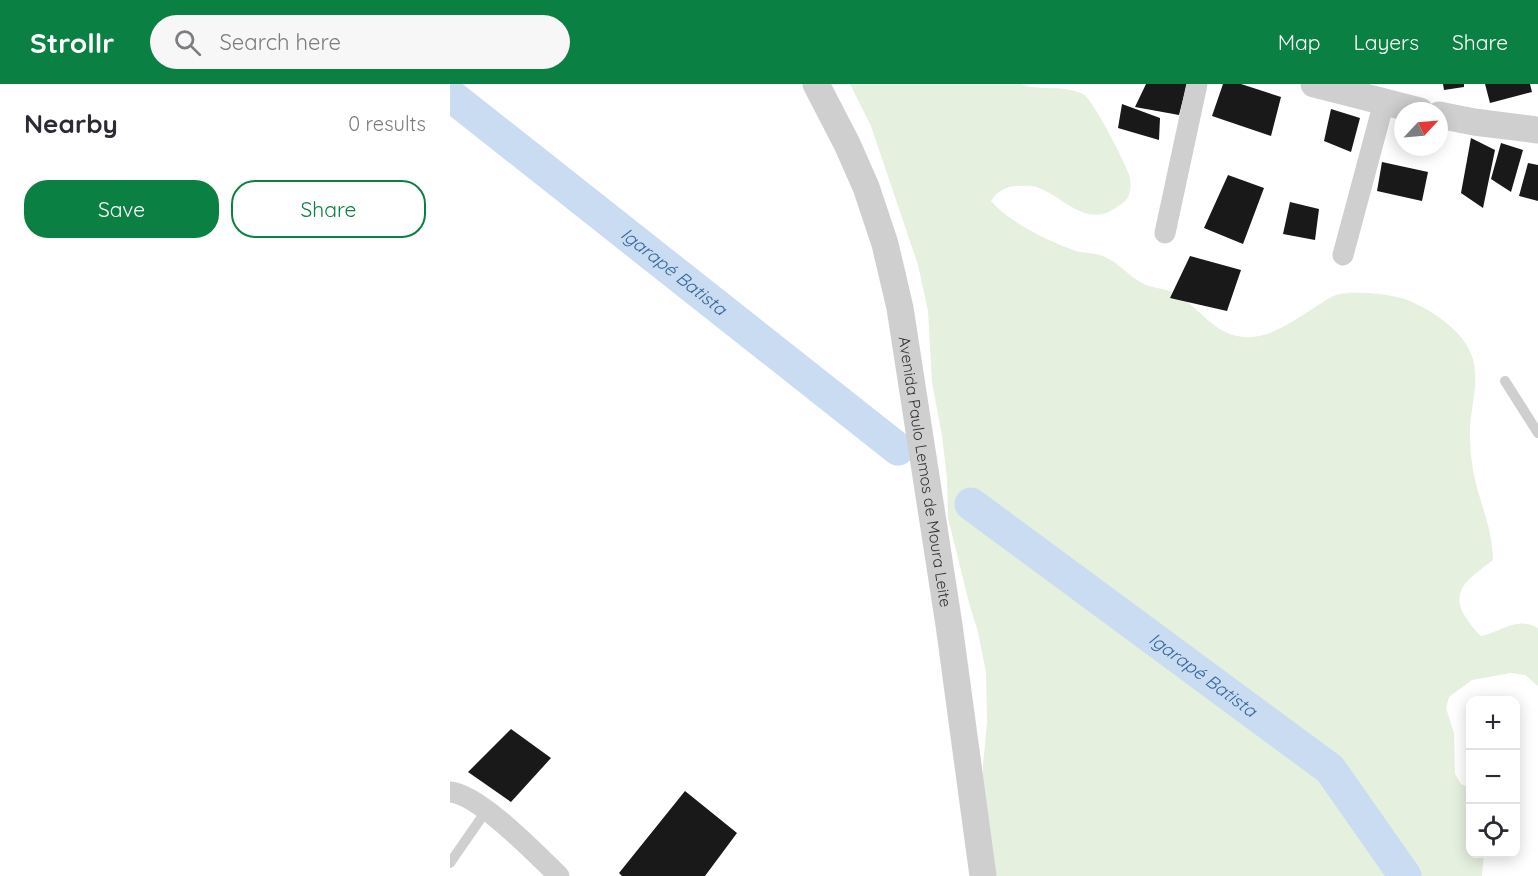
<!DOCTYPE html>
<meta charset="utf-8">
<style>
:root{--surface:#fff;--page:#f7f7f7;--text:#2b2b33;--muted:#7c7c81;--line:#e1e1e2;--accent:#0b8043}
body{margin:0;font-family:Quicksand,sans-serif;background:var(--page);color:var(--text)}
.controls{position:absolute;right:18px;bottom:18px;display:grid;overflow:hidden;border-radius:12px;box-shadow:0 3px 15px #0003}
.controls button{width:54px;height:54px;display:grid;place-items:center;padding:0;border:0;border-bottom:2px solid var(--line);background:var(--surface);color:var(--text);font:30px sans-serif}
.compass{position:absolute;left:944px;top:18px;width:54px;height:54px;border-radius:50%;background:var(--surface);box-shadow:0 3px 15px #0003;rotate:64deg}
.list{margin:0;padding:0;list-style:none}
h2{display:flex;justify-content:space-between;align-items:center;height:78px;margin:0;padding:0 24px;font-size:26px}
h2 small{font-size:20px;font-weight:400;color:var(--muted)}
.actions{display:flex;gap:12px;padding:18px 24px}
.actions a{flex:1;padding:14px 0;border:2px solid var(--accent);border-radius:24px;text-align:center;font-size:21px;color:var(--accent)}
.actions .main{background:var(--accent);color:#fff}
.icon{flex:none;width:33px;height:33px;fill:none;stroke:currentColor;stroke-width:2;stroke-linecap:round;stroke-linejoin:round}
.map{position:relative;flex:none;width:1088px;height:792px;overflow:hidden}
header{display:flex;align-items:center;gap:36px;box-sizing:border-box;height:84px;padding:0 30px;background:var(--accent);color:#fff}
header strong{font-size:28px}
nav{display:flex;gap:33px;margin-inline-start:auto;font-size:21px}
.search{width:420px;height:54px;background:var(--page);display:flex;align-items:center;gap:15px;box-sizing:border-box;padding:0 21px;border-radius:33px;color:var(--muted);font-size:22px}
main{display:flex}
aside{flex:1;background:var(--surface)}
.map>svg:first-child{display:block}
.green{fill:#e6f0df}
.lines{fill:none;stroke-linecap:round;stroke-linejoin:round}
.river{stroke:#cadcf1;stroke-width:33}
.building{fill:#191919}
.service{stroke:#cfcfcf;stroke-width:10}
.minor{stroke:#cfcfcf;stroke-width:21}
.tertiary{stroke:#cfcfcf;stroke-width:27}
.labels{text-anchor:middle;stroke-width:6;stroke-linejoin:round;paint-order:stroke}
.street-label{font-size:16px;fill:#323232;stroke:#fff}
.water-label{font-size:18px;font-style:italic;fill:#36679e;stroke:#fff}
</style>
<header>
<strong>Strollr</strong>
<div class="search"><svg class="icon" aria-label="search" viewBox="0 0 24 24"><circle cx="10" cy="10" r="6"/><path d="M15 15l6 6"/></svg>Search here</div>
<nav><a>Map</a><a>Layers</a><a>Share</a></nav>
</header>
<main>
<aside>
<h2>Nearby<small>0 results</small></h2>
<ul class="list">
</ul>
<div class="actions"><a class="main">Save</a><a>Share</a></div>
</aside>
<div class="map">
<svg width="1088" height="792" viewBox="0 0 1088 792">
<rect width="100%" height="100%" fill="#fff"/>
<!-- green -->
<path class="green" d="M400,0h171c21,8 40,0 62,10 10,5 43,70 47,83 1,7 1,16 -3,22 -2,3 -7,6 -10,8 -30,22 -52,-9 -78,-19 -7,-3 -15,-2 -22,-2 -13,1 -19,5 -26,15 19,22 57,40 85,50 9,2 19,2 27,5 16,6 26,21 41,28 10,5 22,4 30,9 28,15 41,46 77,44 24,-1 49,-21 69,-33 6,-4 13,-9 20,-10 16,-3 56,0 72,8 28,13 62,36 63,70 1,17 -2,30 -4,45 -2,14 -1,32 1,46 4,33 21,63 21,97 -17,14 -43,27 -30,53 6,9 10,16 18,23 22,-5 35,-20 57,-8v58l-13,-11 -14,-2 -39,7 -23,17 -3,11 8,25 1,41 6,10 9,4v66h14l-2,22h-506l7,-83v-27l4,-44 -1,-49 -8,-41 -9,-29 -21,-85 -1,-40 -5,-42 -10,-54 -4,-71 -10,-46 -47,-139z"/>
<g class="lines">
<!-- river -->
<g class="river">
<path id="s1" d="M0,11l448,354"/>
<path id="s2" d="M521,420l359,265 75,107"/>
</g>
</g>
<!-- building -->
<path class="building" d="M696,0h41l-8,31 -44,-8z
M773,0h18l40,13 -10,39 -59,-20z
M993,0h21v3l-20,3z
M1035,0h45l2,8 -42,11z
M672,20l38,14 -1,22 -41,-12z
M881,25l29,9 -9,34 -27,-11z
M1021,54l24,12 -12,58 -22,-15z
M1051,59l22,7 -12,42 -20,-13z
M932,78l46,10 -6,29 -45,-10z
M1078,79l10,2v36l-19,-5z
M778,91l36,13 -21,56 -39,-16z
M840,118l29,7 -4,31 -32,-6z
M740,172l51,14 -14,41 -57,-13z
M61,645l40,29 -40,44 -43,-30z
M235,707l52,42 -32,43h-83l-3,-3z"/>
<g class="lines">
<!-- service -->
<path class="service" d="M1055,297l33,52
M0,779l36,-52"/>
<!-- minor -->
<path class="minor" d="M715,149l32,-149
M893,171l41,-153
M0,708c29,2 87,63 109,84"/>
<!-- tertiary -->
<g class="tertiary">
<path id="s3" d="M366,0l31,60 19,43 19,57 15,64 49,317 34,251"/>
<path d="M864,0l106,27"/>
<path d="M989,31l35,7 64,8"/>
</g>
</g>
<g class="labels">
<!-- street labels -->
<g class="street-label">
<text dy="6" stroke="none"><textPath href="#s3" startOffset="406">Avenida Paulo Lemos de Moura Leite</textPath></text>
</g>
<!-- water labels -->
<g class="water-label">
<text dy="6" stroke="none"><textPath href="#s1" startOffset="285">Igarapé Batista</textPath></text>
<text dy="6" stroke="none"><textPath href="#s2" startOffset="288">Igarapé Batista</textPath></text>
</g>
</g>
</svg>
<div class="controls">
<button>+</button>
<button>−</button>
<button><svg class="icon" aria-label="locate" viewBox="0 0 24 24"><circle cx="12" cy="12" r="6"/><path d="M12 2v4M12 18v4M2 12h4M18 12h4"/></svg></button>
</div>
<svg class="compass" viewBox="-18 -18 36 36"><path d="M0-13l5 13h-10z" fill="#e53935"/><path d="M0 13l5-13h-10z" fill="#7c7c81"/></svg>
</div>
</main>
